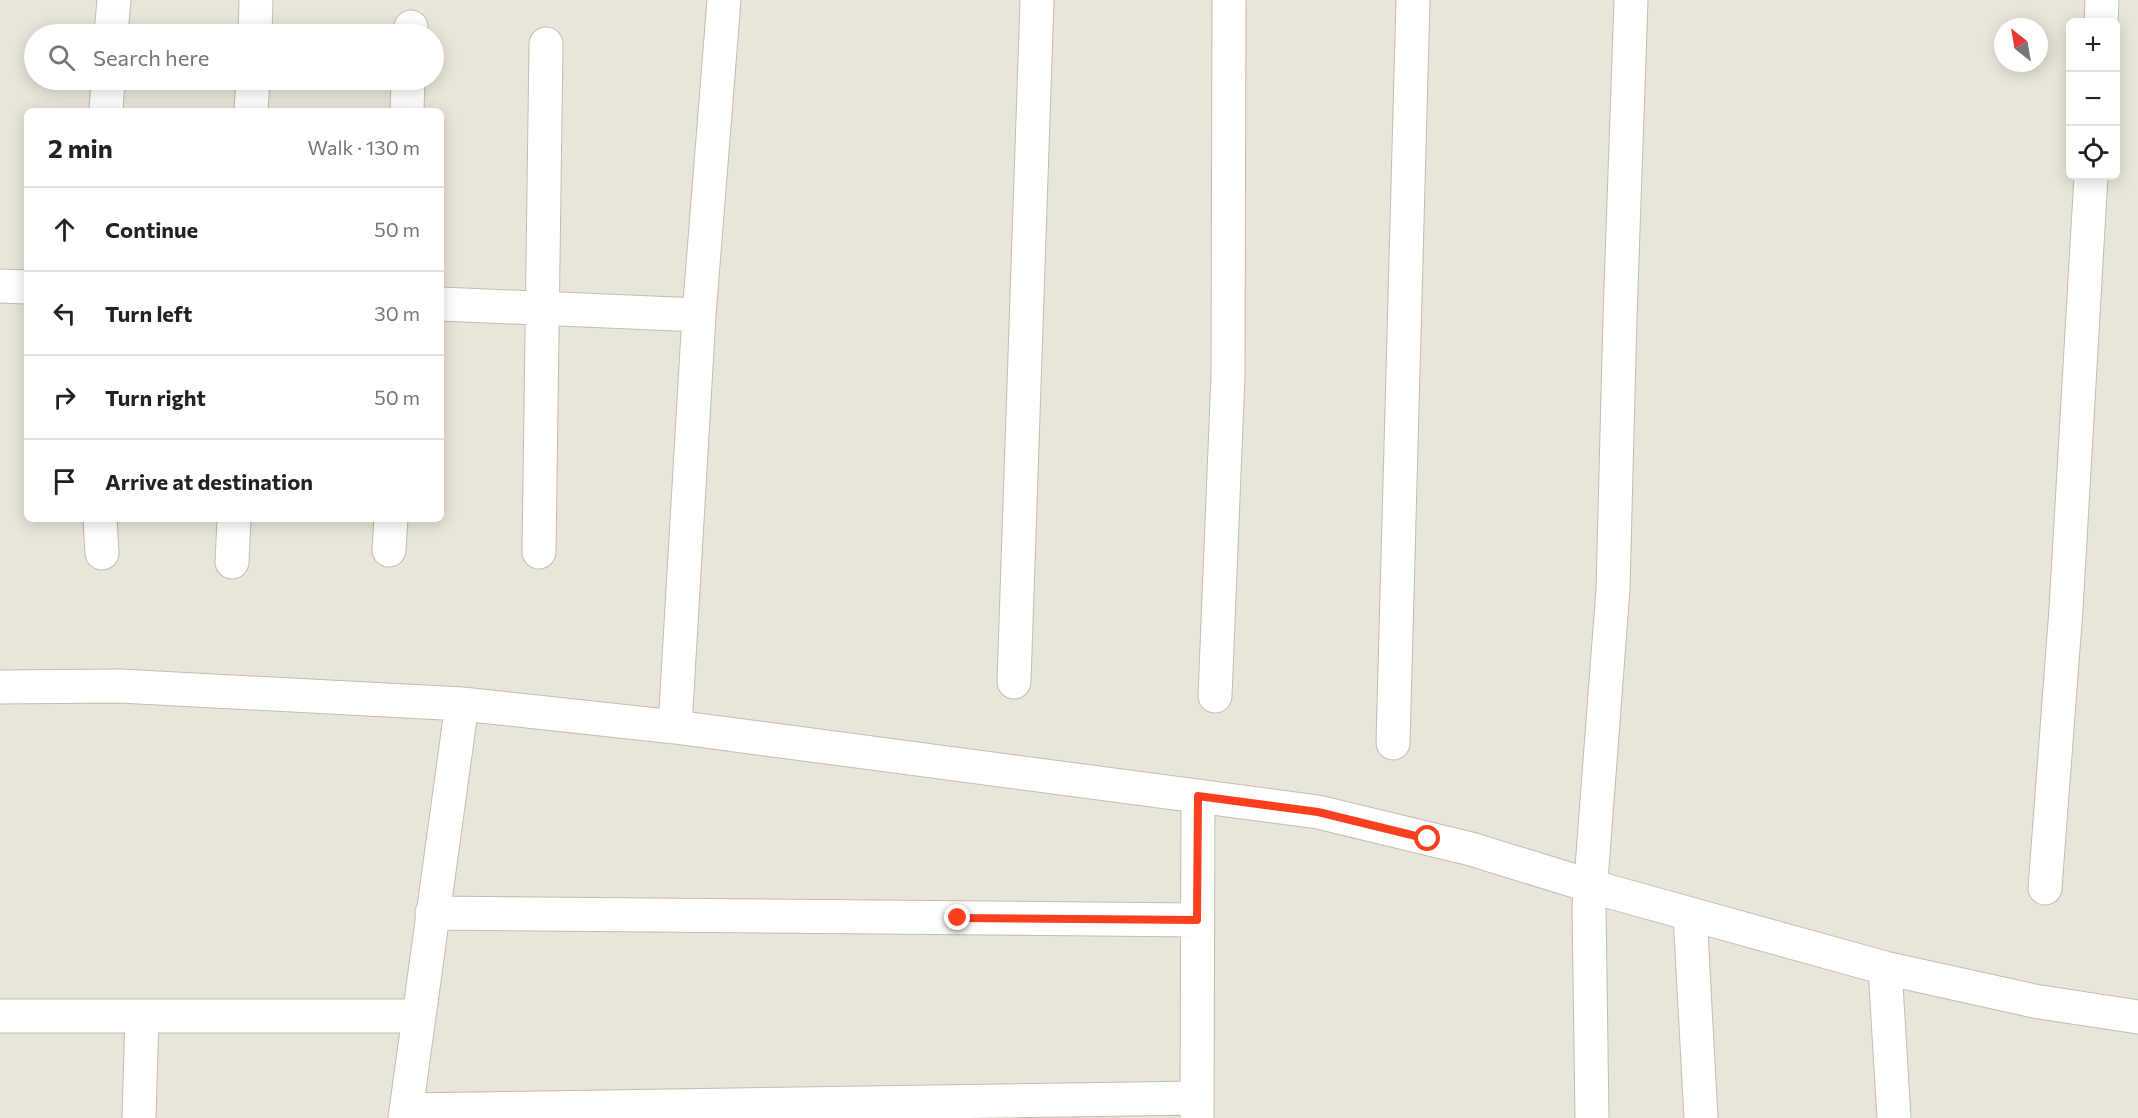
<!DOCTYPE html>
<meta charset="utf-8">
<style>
:root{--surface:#fff;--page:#f6f6f6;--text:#222;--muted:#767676;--line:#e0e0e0}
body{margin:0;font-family:Commissioner,sans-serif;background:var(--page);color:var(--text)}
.controls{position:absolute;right:18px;top:18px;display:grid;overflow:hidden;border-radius:9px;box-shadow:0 3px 15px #0003}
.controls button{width:54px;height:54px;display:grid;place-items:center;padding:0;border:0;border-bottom:2px solid var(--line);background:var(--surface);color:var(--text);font:30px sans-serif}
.compass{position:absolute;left:1994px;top:18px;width:54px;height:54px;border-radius:50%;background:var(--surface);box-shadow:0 3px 15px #0003;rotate:329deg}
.stop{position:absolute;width:18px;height:18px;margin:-14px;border:4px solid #fc3f1d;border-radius:50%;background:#fff}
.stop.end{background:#fc3f1d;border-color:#fff;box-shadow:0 2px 6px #0008}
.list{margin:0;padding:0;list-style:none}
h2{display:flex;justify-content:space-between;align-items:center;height:78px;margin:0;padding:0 24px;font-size:26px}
h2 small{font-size:20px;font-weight:400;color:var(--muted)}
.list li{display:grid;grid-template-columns:39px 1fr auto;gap:18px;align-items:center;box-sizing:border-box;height:84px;padding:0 24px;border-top:2px solid var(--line)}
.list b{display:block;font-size:22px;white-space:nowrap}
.list em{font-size:20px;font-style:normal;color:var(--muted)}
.icon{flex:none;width:33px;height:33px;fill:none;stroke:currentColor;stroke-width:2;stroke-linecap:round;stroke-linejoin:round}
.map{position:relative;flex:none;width:2138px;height:1118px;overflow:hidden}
.search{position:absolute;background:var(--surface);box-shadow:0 3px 15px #0003;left:24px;top:24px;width:420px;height:66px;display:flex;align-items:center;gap:15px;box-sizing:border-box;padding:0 21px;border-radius:33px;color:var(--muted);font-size:22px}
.panel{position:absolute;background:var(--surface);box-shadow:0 3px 15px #0003;left:24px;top:108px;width:420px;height:414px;border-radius:9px}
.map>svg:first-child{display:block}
.residential{fill:#eae5da;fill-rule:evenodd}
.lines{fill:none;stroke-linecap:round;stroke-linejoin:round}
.street-casing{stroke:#c2bbae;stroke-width:35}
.street{stroke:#fff;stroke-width:33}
.route{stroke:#fc3f1d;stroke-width:8}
</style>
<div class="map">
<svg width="2138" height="1118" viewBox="0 0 2138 1118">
<rect width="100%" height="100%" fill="#f6f3ec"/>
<!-- residential -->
<path class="residential" d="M0,0h2138v1118h-2138zM2070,22h46v154h-46zM2003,27h36v36h-36zM34,34h400v46h-400zM27,111h414v408h-414z"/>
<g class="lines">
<!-- street casing -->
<g class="street-casing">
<path id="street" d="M2101,22l1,-22
M111,34l3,-34
M255,34l1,-34
M410,34l1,-7
M106,111l2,-31
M251,111l2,-31
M407,111l1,-31
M0,286l27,1
M441,304l258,11
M100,519l2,34
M389,550l2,-31
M539,552l7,-508
M232,562l2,-43
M1014,682l23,-682
M0,687l120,-1 342,18 213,23 24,-412 25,-315
M1215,696l13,-321 1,-375
M675,727l643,85 153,37 133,41 281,78 149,33 104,16
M1393,743l20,-743
M2045,888l21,-279 25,-433
M432,913l765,7
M1690,914l11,204
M1885,968l9,150
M0,1016h418
M406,1110l790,-12
M139,1118l3,-102
M405,1118l57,-414
M1197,1118l1,-322
M1592,1118l-3,-211 24,-318 7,-272 11,-317"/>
</g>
<!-- street -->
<use href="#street" class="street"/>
</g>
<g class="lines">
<!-- route -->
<path class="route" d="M958,918l239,2 1,-124 120,16 110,27"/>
</g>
</svg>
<div class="controls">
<button>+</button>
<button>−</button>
<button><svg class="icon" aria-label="locate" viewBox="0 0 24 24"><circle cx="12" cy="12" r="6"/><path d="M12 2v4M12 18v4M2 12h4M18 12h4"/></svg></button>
</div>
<svg class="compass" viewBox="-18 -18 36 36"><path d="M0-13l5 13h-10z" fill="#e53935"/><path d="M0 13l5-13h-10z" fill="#767676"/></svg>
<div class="stop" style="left:1428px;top:839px"></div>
<div class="stop end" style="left:958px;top:918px"></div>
<div class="search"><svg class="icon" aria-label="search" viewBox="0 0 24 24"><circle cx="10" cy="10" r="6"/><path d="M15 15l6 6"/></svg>Search here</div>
<section class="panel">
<h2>2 min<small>Walk · 130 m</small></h2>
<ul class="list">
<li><svg class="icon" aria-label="ahead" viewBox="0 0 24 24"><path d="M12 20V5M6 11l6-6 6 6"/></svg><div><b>Continue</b></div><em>50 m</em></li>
<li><svg class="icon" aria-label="left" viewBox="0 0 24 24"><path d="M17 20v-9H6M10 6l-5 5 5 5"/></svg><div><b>Turn left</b></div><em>30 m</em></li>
<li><svg class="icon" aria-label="right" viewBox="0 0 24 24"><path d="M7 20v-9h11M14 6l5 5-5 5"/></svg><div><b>Turn right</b></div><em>50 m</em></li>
<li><svg class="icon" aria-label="arrive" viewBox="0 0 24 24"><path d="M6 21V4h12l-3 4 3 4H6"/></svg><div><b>Arrive at destination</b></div></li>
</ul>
</section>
</div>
